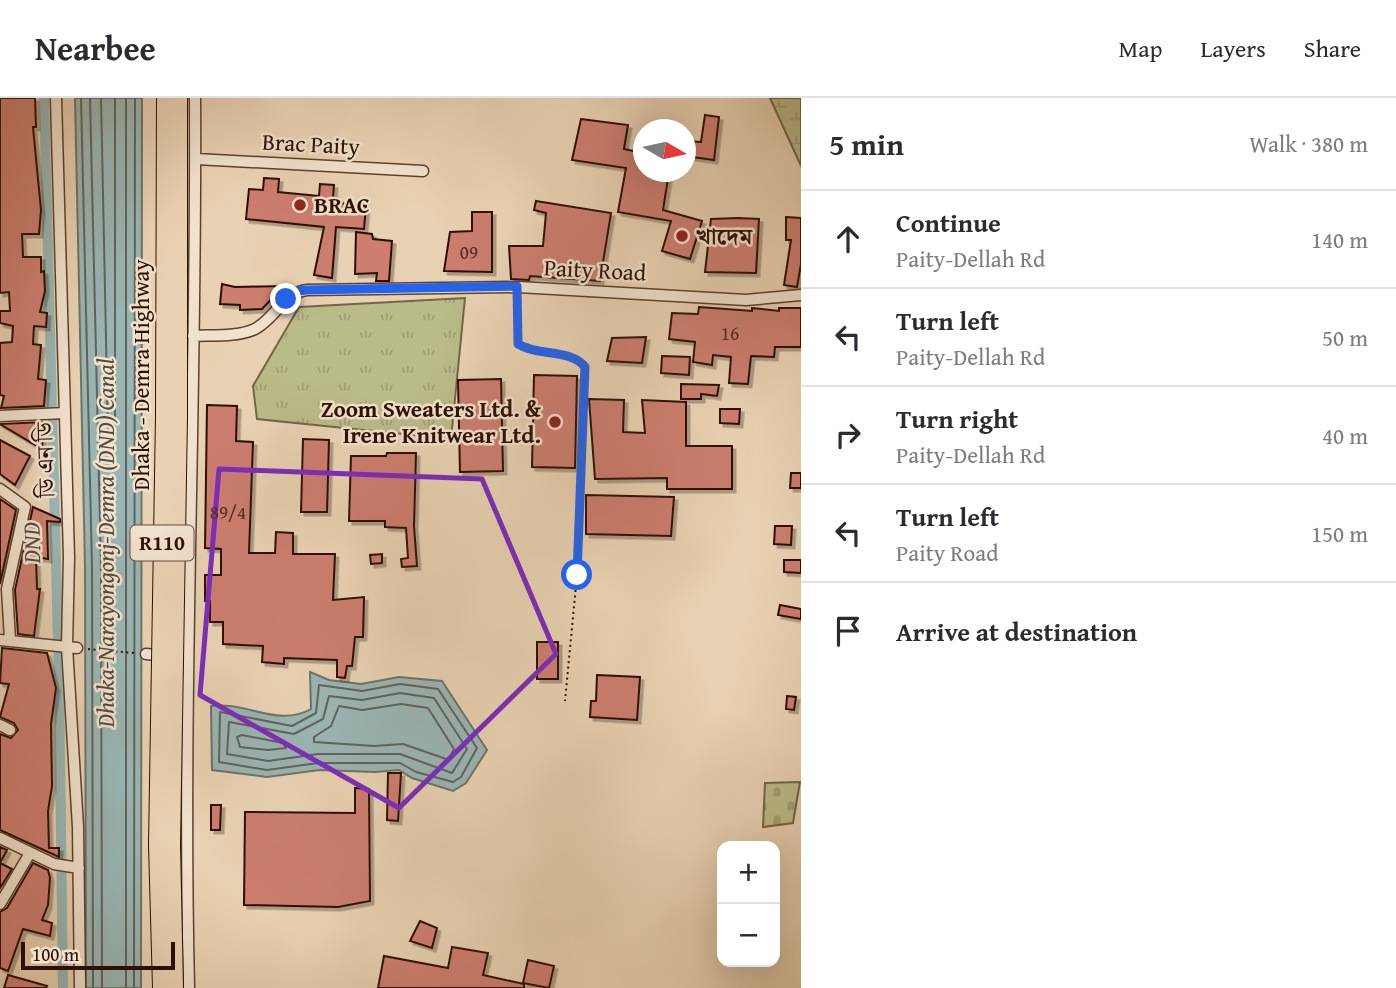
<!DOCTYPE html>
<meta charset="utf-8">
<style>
:root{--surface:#fff;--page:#f2f2f3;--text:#2b2b33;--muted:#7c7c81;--line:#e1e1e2}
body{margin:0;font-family:"Gentium Book Plus","Noto Serif Bengali",serif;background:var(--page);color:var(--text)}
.controls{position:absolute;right:21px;bottom:21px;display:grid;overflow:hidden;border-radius:14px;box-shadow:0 7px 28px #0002}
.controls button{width:63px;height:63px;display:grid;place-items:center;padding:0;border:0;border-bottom:2px solid var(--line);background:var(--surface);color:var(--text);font:35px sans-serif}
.compass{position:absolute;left:633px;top:21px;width:63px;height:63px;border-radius:50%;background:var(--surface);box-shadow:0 7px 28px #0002;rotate:99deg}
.scale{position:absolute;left:21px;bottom:18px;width:154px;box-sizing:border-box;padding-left:7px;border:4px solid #2e0f00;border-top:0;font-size:19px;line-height:24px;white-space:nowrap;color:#2e0f00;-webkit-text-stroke:5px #f1e2ce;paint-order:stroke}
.stop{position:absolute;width:21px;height:21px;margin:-16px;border:5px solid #2563eb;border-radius:50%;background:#fff}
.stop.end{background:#2563eb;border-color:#fff;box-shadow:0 2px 7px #0008}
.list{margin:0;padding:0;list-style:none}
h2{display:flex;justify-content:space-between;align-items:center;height:91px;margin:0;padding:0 28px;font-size:30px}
h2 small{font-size:23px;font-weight:400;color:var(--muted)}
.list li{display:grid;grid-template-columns:46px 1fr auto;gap:21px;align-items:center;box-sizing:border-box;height:98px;padding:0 28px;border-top:2px solid var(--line)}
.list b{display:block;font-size:26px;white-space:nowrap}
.list p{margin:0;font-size:23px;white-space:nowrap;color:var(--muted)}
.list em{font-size:23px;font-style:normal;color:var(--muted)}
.icon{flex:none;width:38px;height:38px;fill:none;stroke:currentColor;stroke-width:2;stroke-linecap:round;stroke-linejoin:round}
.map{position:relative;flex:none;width:801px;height:890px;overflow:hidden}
header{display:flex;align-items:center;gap:42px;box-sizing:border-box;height:98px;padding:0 35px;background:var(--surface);border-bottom:2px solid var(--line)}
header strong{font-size:33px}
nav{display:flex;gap:38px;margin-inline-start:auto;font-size:24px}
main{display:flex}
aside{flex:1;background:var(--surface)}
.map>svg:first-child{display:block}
.grass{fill:url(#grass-tufts);stroke:#746545;stroke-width:2}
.wetland{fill:url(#wetland-marsh);stroke:#746545;stroke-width:2}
.cemetery{fill:url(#cemetery-stones);stroke:#746545;stroke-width:2}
.water{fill:#99b6b4;stroke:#6e736c;stroke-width:2}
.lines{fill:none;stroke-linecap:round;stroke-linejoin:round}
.shore{stroke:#64625a;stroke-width:2}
.canal{stroke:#99b6b4;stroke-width:10}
.building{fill:#cc7e70;stroke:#2e0f00;stroke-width:2;filter:url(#shadow)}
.minor-casing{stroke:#5d402d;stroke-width:13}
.path{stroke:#2e0f00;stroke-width:2;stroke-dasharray:2 3.5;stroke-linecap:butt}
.minor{stroke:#f1e2ce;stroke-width:10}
.primary-bridge-casing{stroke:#2e0f00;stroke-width:18;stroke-linecap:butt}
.primary-bridge{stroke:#e9d2b3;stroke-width:16}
.route{stroke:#2563eb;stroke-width:9}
.marked{fill:none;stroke:#7b2cbf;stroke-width:5;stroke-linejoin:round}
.poi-dot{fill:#8f2418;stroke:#f1e2ce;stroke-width:2.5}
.labels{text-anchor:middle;stroke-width:5;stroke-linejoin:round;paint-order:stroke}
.number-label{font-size:19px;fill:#562b1c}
.shield{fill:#f1e2ce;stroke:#684e3e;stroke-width:2}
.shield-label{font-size:21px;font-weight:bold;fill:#2e0f00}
.street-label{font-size:23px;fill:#2e0f00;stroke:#f1e2ce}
.poi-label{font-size:23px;font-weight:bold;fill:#2e0f00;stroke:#f1e2ce;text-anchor:start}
.water-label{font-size:24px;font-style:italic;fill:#53493f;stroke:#f1e2ce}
</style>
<header>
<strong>Nearbee</strong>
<nav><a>Map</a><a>Layers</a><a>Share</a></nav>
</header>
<main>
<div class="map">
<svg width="801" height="890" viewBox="0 0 801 890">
<defs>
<pattern id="grass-tufts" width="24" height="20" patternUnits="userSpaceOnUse" patternTransform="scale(1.75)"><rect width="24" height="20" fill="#babb8a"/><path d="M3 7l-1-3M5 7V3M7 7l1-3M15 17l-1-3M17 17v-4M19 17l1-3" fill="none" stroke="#a0a075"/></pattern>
<pattern id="wetland-marsh" width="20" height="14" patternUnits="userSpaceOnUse" patternTransform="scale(1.75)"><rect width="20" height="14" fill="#babb8a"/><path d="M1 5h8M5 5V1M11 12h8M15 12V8" fill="none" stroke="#a0a075"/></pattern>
<pattern id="cemetery-stones" width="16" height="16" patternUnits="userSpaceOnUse" patternTransform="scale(1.75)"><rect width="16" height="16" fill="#babb8a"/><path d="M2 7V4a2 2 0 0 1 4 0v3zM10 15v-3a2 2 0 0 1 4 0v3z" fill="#a0a075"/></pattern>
<filter id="shadow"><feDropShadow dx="3.5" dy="3.5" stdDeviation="0" flood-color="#0004"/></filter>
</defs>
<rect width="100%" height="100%" fill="#e9d2b3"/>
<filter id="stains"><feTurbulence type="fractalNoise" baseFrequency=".00286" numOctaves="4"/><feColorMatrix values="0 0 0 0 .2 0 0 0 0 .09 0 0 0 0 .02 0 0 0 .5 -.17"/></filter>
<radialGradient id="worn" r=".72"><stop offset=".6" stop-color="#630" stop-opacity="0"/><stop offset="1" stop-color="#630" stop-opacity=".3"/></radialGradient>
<!-- grass -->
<path class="grass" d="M465,200l-14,141 -194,-20 -4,-33 46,-79z"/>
<!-- wetland -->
<path class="wetland" d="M770,0h31v68z"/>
<!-- cemetery -->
<path class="cemetery" d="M800,684l-7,41 -30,4 2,-44z"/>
<!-- water -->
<path class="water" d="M75,0h67l-1,890h-55l-1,-421z
M310,574l19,8 32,4 38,-7 43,4 45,69 -21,33 -13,8 -41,-13 -13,-8 -24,2 -56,-2 -52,7 -55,-7 -1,-64c36,-5 66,22 100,3z"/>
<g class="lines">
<!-- shore -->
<path class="shore" d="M81,0l11,469 1,421
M90,0l11,469 1,421
M101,0l7,337 4,3 3,-3v-337
M400,586l38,5 39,59 -16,29 -8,5 -37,-10 -16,-9h-82l-51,7 -48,-8 1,-50 72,14 24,-13 3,-28 43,6z
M400,595l34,5 33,51 -15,24 -52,-19h-82l-50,7 -41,-7 2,-32 65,12 29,-15 6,-23 33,4z
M401,606l27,4 26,41 -5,11 -46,-16 -29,2 -60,-4v-5l17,-11 8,-20 23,4z
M242,637l41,8 3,5 -18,2 -28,-3 -3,-10z
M126,890v-890
M134,890l1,-890"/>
<!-- canal -->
<path class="canal" d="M44,0l15,583 4,307"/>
</g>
<!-- building -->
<path class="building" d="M0,0h35l1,29h-3l8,83 -2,24h-17l1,23h18v15l3,-1 1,20 -5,21 7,1 -1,14 -12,-1 -1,18 8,1 -3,34 8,1 -2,26 -43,2 3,-12 -4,-1v-52l12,-1 1,-16 -13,-3v-12h10l-1,-19 -9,1z
M705,17l14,2 -5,43 -29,-4v-15l16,1z
M581,21l47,6 -4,24 19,4v19h26l-6,38 39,11 -12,38 -28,-8 9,-30 -53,-9 8,-44 -54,-8z
M264,80l15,1 -1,13 41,4 1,-12 14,1 -1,12 6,1 -1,5 28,3 -2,23 -28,-2 -4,51 -18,-3 10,-48 -78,-8 3,-30 14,1z
M536,103l75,12 -11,68 -70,-5 -1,4 -18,-1 -2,-33h34l3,-33 -12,-3z
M472,114h20v60l-48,-1 6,-39 22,-1z
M786,119l15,1v46l-4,23 -13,-2 7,-45h-5z
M738,120l21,1 -3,54 -51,-1 6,-53z
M356,134l16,2 1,5 19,2 -3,40h-13l1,-8 -22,1z
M222,186l13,3 49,-1 -22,23 -22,1v-5l-20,-1z
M699,209l53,4v-3l27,3v-3h22v39h-26l-1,10 -23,-1 -3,28 -19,-1 2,-26 -18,-2 -1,10 -19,-3 2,-20 -26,-3 3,-26 26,1z
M646,239l-4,26 -35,-2 5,-23z
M662,258l28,1 -1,18 -28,-2z
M534,277l43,1 -2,92 -43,-1z
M501,281l2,92 -43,1 -2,-92z
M681,286l38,1 -2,11 -16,-2v5h-20z
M589,301l35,1 -1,32 22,1 -3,-33 44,2v44h46v43h-65v-11l-72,1z
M207,307l30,1 -1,35 17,1 -4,111h26l1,-21 17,1v21h42l-2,46 31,-3 -1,40h-8l-3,29h-5l-2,12 -8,-1v-17l-53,-2v6l-22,-2 1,-16 -40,-2v-22h-13v-21h-5v-26h16v-26l-16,-1z
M720,311h20l-1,15 -19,-1z
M44,324l-2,27 -42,-25z
M303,341l26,1 -2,72h-26z
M0,342l30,16 -15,29 -15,-11z
M387,355h29l-2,73 3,40 -15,1 -1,-8 7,-1 -2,-30 -21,-1v-6h-36l2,-65h35z
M791,375h10v15h-11z
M586,397l88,2 -3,39 -85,-2z
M0,401l16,11 -16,74z
M33,409l27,12v3l-13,-1 1,38 -12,-2 1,32h3l-6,47 -16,-2 -3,-44z
M775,428h17l-1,19 -17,-1z
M382,456v9l-11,1 -1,-9z
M784,462h17v13l-17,-1z
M780,507l21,4v10l-23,-4z
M537,544h21v37h-21z
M2,550l45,5 9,35 -5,36 1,62 -4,25 1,37h10v9l-59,-27v-96l11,4 7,-8 -4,-7 -14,-6 9,-33 -9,-1z
M597,577l43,2 -3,43 -47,-3 1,-16h5z
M787,598l9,1 -2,13 -8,-1z
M388,675h13l-3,48 -11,-1z
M355,690l14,1 1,112 -32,6 -94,-2 1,-93 110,1z
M211,707h10l-1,25h-9z
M0,749l7,3 -7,13 12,6 -12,19z
M33,765l15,7 2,8 -2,27 -6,15 10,3 -2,13 -27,-7 -15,42 -8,-3v-56l7,-4z
M420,823l17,7 -5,20 -22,-7z
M452,849l36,6 -5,22 41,9v4h-146l6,-32 64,12z
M528,862l26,6 -5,22 -26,-5z
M8,877l39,11 -1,2h-42z"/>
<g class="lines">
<!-- minor casing -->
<g class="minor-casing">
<path id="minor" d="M56,0l13,459 -2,90 11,180 2,161
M196,61l227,12
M193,238c18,-1 46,1 62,-7 21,-11 28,-36 52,-39l211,-3 228,13 55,-5
M0,318l65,-3
M0,391l25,18 -18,82 3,51
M0,542l77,8
M146,556l21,2
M0,627l10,5
M0,740l54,26 25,4
M0,806l30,-51
M189,890c-7,-297 8,-593 6,-890"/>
</g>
<!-- path -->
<path class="path" d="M518,200v46c20,12 64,4 69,31l-10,200 -12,126
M88,551l46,4"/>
<!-- minor -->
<use href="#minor" class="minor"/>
<!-- primary-bridge casing -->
<g class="primary-bridge-casing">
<path id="primary-bridge" d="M161,890l-4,-143 7,-429 1,-318
M175,890l-3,-143 7,-429v-318"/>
</g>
<!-- primary-bridge -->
<use href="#primary-bridge" class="primary-bridge"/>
</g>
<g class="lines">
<!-- route -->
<path class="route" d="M286,201l9,-8 12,-1 210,-4 1,58c19,12 54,5 67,23l-8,208"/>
</g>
<!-- marked area -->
<path class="marked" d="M219,371l263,10 74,175 -157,154 -199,-113z"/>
<!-- markers -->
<g class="poi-dot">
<circle cx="300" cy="107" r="7"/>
<circle cx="682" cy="138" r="7"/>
<circle cx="555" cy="324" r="7"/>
</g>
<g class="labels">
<!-- number labels -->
<g class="number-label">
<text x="469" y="161">09</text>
<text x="730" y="242">16</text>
<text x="228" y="421">89/4</text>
</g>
<!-- shield labels -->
<rect class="shield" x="130.5" y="427.5" width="63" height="35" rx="5"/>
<g class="shield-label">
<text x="162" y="452">R110</text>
</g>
<!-- street labels -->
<g class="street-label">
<text transform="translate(311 46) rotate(3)" y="8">Brac Paity</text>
<text transform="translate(595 172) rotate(3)" y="8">Paity Road</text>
<text transform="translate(141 277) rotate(-90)" y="8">Dhaka - Demra Highway</text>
<text transform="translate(45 362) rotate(-92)" y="8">ডি এন ডি</text>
</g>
<!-- poi labels -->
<g class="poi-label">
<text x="314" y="115">BRAC</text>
<text x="696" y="146">খাদেম</text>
<text x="541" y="319" text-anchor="end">Zoom Sweaters Ltd. &amp;<tspan x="541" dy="26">Irene Knitwear Ltd.</tspan></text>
</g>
<!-- water labels -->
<g class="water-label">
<text transform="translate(32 445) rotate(-91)" y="8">DND</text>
<text transform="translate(106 445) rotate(-90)" y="8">Dhaka-Narayongonj-Demra (DND) Canal</text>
</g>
</g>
<rect width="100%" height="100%" filter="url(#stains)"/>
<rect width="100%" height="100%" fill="url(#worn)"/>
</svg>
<div class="controls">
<button>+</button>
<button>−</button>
</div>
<svg class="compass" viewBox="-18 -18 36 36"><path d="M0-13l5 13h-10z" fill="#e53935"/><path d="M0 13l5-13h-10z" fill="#7c7c81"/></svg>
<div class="scale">100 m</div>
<div class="stop" style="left:577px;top:477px"></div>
<div class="stop end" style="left:286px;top:201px"></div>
</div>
<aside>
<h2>5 min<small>Walk · 380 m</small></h2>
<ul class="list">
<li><svg class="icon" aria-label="ahead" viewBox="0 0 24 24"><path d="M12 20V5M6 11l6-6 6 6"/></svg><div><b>Continue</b><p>Paity-Dellah Rd</p></div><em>140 m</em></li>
<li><svg class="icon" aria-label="left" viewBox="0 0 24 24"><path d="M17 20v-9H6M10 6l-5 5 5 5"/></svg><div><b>Turn left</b><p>Paity-Dellah Rd</p></div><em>50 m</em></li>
<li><svg class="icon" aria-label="right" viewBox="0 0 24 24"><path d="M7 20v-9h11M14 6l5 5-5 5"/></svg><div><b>Turn right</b><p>Paity-Dellah Rd</p></div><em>40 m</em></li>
<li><svg class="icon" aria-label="left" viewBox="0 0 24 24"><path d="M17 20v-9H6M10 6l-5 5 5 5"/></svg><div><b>Turn left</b><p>Paity Road</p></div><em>150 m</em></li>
<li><svg class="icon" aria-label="arrive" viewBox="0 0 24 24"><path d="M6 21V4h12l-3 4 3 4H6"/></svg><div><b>Arrive at destination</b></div></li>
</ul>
</aside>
</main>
